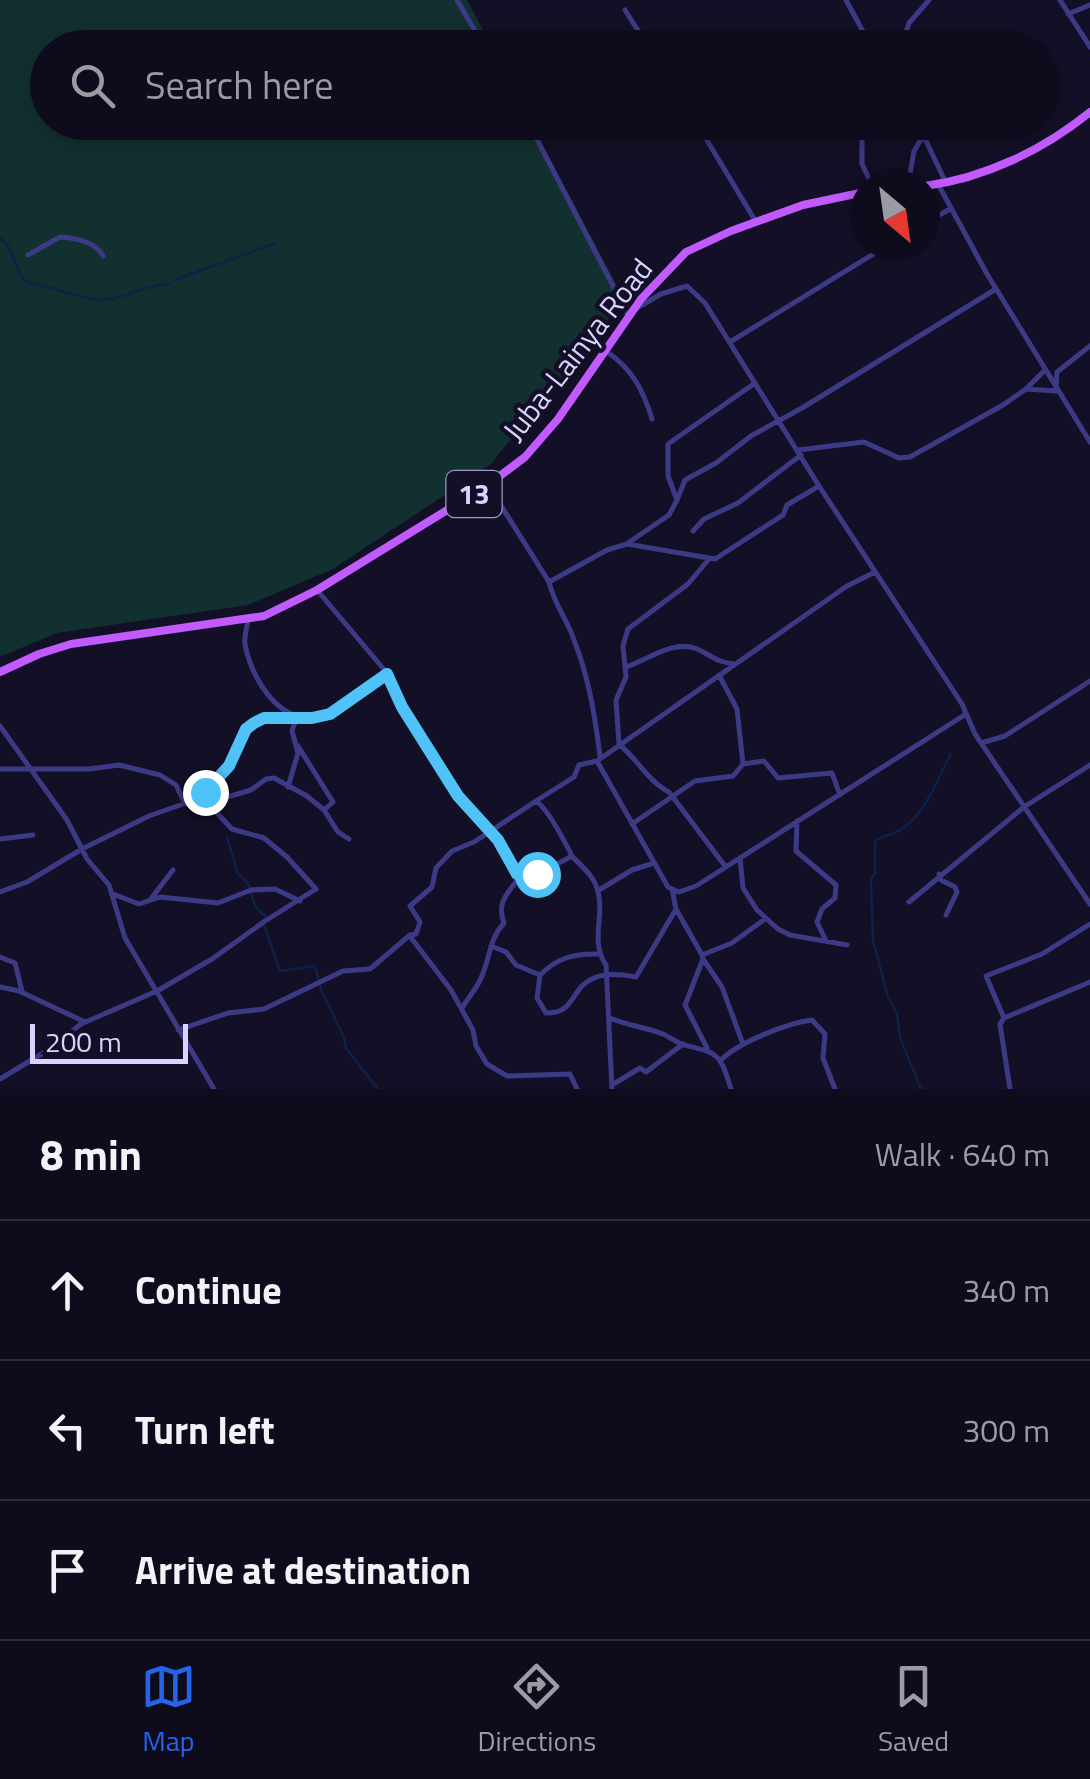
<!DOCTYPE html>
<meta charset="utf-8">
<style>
:root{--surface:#0e0b1c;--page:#1c1929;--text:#f1f3f6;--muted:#9b9ba3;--line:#2e2b3b;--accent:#2563eb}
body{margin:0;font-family:"Titillium Web",sans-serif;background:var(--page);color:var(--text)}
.compass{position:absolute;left:850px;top:170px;width:90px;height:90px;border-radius:50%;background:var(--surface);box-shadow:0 5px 15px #0003;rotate:151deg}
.scale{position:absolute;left:30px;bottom:25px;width:158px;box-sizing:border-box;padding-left:10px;border:5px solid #d9d4ff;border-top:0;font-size:28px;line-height:35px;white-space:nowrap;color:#d9d4ff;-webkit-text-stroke:8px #130f26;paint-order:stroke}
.stop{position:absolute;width:30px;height:30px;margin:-22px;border:8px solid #4fc3f7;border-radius:50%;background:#fff}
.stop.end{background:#4fc3f7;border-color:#fff;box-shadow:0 2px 10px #0008}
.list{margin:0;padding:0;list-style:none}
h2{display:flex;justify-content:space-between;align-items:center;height:130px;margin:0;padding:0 40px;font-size:42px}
h2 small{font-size:32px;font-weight:400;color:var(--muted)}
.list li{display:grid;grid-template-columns:65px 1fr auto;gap:30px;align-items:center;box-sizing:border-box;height:140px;padding:0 40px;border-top:2px solid var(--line)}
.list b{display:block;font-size:38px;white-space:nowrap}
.list em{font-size:32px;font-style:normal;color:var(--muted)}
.icon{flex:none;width:55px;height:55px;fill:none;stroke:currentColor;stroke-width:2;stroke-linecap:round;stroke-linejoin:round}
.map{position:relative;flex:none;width:1090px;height:1089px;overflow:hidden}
.search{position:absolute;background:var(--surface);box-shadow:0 5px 15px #0003;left:30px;right:30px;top:30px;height:110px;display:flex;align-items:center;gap:25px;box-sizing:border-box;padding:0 35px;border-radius:55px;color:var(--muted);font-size:38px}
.sheet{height:550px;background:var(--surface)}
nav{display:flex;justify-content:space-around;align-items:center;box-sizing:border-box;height:140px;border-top:2px solid var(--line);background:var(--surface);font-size:28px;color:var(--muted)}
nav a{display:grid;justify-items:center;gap:5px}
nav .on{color:var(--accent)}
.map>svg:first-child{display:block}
.green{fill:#12302f}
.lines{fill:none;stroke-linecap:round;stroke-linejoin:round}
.stream{stroke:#0c2248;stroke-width:2.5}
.minor{stroke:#3d3a85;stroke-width:5}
.major{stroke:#c25bff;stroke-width:8}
.route{stroke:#4fc3f7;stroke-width:12}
.labels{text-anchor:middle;stroke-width:9;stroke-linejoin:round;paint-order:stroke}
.shield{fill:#130f26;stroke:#9e99be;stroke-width:2.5}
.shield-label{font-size:28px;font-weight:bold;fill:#d9d4ff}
.street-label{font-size:30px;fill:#d9d4ff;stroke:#130f26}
</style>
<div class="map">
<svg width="1090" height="1089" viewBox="0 0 1090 1089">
<rect width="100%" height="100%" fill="#130f26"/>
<!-- green -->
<path class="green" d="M0,0h467l25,47 -444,1v74l483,1 93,176 -134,166 -157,104 -85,36 -191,28 -57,24z"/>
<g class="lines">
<!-- stream -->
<path class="stream" d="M0,238c17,12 13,33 28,45 22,3 52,15 71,17 22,1 45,-16 71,-16
M175,280l101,-37
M227,837l11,37 10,9 7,23 11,11
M264,925l16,46 35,-5 6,24 23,47 2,11 32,41
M921,1089l-21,-51 -3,-24 -9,-17 -15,-57 -2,-60 4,-7v-32c10,-7 20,-6 28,-13 24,-16 34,-49 48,-74"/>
<!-- minor -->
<path class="minor" d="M457,0l28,48
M846,0l26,48
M1060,0l30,47
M625,10l24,38
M1068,14l22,-9
M901,48l8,-25 20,-23
M528,122l100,193
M696,122l60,100
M862,122v42l10,21
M917,122l29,61
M938,184l49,90 103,168
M908,185l6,-34 9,-15
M925,223l25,-14
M28,255l32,-18c15,1 36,5 43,19
M637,308l24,-14 26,-8 18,17 114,183 143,218 13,30 115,170
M730,342l158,-97
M606,351c26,18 37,38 46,68
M1026,389l30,2 1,-19 33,-26
M798,450l66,-8 35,16 11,-1 93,-52 23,-16 19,-19
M488,485l61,97 58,-32 20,-6 88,15 68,-44 4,-10 32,-19
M677,500l8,-20 31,-17 35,-27 51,-28 194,-119
M693,531l11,-12 34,-16 63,-48
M628,543l41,-28 8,-15 -9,-24v-32l87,-61
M709,559l-21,25 -60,45 -5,17 3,31 -10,23 3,44c18,15 30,38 50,48l56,74
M875,572l-28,14 -250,175 71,126 11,5 17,-6 270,-172
M549,582c5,22 18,37 25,58 15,38 21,76 26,116
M317,590l70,83 15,34 57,89 39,44 19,34 12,5 43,-23c9,10 21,19 25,32 9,27 -8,52 9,77l6,124
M248,620c-1,7 -4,17 -3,24 5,28 25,64 52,72l-5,15 6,22 -10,34
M626,667c21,-7 49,-28 71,-18 16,7 18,13 38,15
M719,675l18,34 6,55
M0,726l67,94 20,39 22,26 16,53 89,151
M981,743l24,-7 85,-55
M298,746l35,56 -9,8
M0,769h89l30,-4 41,10 16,10 9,19
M201,796l23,2 27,-8 15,-11 8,-1 33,18 17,14 14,22 11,7
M536,801l38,-24 5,-12 18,-4
M797,821l-1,30 40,34 -1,13 -13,11 -5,13 9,19
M632,824l63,-43 38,-5 10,-12 21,-3 14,17 54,-5 8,22
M0,839l33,-4
M572,856c-7,-14 -24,-47 -36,-55l-62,41 -22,9 -16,17 -4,19 -22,19 10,16 -4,12 -5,1 1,4 39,51 22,40 3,16 11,18 20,12 63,-2 7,15
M740,858l3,30 14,22 21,19 12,6 57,10
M939,874l2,6 14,7 2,5 -11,23
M599,890l33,-20 22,-7
M0,892l27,-10 55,-33 67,-33 51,-18 29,-32 17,-37 8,-6 10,-5h49l17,-5 57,-40
M113,894l26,10 21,-7 58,6 33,-13 24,-1 25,12
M150,900l23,-30
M909,902l115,-95 66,-42
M676,909l26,46 30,-12 33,-24
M491,946l15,6 10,13 24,10 -3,23 9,15c24,0 24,-14 36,-27 15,-15 36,-12 54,-9l40,-68 -4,-20
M702,955l1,4 -18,46 22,43
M0,957l15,6 7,28
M703,959l19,28 21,57
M540,975c17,-17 35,-22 58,-21
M0,987l19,4 66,31
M462,1008c6,-10 15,-20 19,-30 9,-19 8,-39 23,-55 -8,-22 4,-29 16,-47
M610,1018c18,8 36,9 53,16 7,3 14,9 21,11 34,8 36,8 47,44
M1004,1018l86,-36
M178,1030l50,-17 36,-4 79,-38 27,-2 40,-34
M720,1061c17,-18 67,-38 92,-41l13,14 -2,24 12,31
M0,1079l48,-29 33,-26 76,-33 55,-32 53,-38 51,-32 -29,-32 -23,-19 -32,-9 -16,-17 -19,-13
M612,1085l28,-17 6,4 37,-28
M1010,1089l-10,-65 4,-6 -18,-42 56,-22 48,-30"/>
<!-- major -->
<path class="major" d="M925,186c60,-8 118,-36 165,-74
M0,672l39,-18 32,-10 193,-28 53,-26 171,-105 37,-28 33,-38 83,-120 45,-47 45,-21 72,-26 62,-13"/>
</g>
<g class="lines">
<!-- route -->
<path class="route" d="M205,792l24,-26 17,-37 8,-6 10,-5h48l18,-4 57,-40 15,33 56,89 40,44 19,34 12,5 8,-5"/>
</g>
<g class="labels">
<!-- shield labels -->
<rect class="shield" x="446.5" y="471" width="55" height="46" rx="8"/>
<g class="shield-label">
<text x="474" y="504">13</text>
</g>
<!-- street labels -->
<g class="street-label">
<text transform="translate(578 350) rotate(-52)" y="10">Juba-Lainya Road</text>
</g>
</g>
</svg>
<svg class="compass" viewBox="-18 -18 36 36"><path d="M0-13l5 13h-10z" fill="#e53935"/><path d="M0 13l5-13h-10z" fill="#9b9ba3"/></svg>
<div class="scale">200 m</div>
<div class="stop" style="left:537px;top:874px"></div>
<div class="stop end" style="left:205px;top:792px"></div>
<div class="search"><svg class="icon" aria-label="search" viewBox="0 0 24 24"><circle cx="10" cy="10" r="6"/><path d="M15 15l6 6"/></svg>Search here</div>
</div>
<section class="sheet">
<h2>8 min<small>Walk · 640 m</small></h2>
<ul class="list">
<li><svg class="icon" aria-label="ahead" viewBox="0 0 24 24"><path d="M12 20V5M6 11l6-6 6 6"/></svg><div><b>Continue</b></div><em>340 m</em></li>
<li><svg class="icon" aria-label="left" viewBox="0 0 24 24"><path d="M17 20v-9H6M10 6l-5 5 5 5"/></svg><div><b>Turn left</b></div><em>300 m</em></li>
<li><svg class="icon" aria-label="arrive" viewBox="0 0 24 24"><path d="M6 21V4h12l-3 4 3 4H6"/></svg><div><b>Arrive at destination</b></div></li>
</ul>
</section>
<nav>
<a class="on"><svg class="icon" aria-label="map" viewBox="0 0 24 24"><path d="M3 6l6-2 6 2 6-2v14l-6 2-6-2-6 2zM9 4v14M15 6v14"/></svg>Map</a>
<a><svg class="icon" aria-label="directions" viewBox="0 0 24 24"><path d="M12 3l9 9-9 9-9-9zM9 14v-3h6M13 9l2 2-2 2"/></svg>Directions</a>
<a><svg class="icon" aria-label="saved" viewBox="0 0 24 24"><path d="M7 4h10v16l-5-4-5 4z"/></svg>Saved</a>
</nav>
